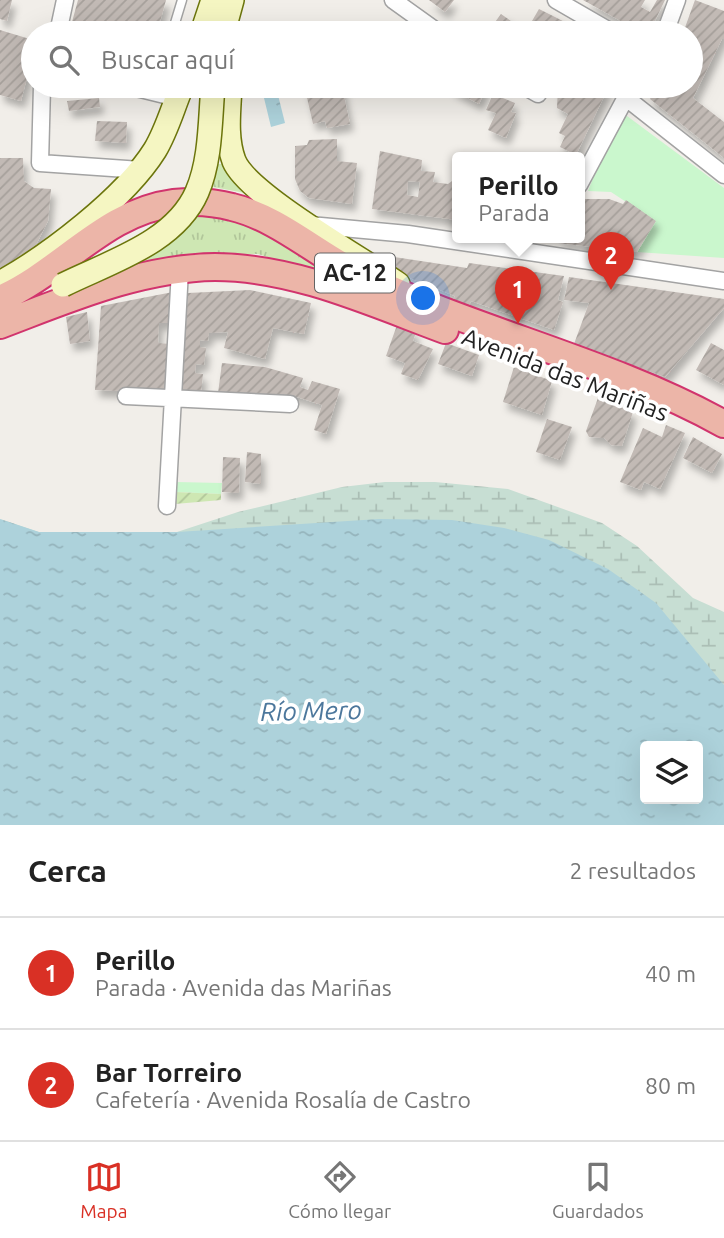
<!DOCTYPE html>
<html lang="es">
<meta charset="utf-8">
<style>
:root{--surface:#fff;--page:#f2f2f2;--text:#222;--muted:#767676;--line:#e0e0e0;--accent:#d93025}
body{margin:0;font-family:Ubuntu,sans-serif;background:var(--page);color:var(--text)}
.controls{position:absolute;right:21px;bottom:21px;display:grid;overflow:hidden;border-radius:7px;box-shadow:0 7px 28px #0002}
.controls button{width:63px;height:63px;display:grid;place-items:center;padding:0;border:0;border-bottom:2px solid var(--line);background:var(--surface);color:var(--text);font:35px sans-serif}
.you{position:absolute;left:424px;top:299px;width:24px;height:24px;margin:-18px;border:5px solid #fff;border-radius:50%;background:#1a73e8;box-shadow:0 0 0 10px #1a73e833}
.badge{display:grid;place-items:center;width:46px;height:46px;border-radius:50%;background:var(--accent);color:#fff;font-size:23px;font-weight:700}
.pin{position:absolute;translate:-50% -58px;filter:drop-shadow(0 2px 4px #0008)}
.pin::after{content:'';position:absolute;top:37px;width:24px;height:21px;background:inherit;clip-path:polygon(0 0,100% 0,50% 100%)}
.popup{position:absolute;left:452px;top:152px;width:133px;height:91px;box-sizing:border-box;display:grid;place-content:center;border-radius:7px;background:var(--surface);filter:drop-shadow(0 2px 5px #0005);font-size:23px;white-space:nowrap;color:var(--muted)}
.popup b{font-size:26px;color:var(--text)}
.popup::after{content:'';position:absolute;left:50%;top:100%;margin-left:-14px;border:14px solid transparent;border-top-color:var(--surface)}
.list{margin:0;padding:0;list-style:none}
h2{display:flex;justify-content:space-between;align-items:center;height:91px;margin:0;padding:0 28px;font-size:30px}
h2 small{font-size:23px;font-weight:400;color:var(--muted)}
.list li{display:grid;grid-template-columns:46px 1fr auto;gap:21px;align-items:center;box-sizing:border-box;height:112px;padding:0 28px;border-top:2px solid var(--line)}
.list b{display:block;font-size:26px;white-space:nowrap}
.list p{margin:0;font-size:23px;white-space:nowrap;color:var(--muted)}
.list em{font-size:23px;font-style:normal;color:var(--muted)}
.icon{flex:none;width:38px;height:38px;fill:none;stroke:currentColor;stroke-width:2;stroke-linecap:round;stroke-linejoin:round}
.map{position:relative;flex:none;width:724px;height:825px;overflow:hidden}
.search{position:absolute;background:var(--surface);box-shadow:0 7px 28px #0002;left:21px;right:21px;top:21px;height:77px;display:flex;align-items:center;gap:18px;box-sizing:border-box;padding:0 24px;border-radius:38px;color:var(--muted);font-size:26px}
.sheet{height:315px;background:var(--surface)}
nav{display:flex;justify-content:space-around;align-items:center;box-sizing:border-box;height:98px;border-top:2px solid var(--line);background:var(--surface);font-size:19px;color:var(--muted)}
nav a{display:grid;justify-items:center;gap:4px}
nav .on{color:var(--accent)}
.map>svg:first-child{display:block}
.grass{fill:url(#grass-tufts)}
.wetland{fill:url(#wetland-marsh);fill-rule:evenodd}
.park{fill:#caf7cd}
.garden{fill:url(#garden-furrows)}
.water{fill:url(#water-ripples);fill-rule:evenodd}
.building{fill:url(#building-hatch);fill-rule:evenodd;filter:url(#shadow)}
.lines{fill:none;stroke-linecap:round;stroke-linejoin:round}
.service-casing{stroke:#a3a3a3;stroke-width:11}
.minor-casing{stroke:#a3a3a3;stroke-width:19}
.secondary-casing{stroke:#6c750c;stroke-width:26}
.trunk-casing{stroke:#d1346d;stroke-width:30}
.service{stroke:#fff;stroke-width:8}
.minor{stroke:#fff;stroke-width:16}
.secondary{stroke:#f5f6c2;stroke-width:23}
.trunk{stroke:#ecb5a8;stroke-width:26}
.secondary-bridge-casing{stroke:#6c750c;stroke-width:26;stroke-linecap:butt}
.secondary-bridge{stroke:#f5f6c2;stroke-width:23}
.labels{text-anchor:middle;stroke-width:7;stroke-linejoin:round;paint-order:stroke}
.shield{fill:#fff;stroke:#646464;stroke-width:2}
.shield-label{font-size:23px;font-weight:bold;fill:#222}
.street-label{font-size:24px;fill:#222;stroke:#fff}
.water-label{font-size:26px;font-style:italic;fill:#4c779c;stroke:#fff}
</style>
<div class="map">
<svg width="724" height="825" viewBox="0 0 724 825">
<defs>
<pattern id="grass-tufts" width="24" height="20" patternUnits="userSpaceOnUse" patternTransform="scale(1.75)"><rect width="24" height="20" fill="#cee7b3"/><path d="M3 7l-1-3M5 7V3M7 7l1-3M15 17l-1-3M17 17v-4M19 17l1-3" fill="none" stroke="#b1c69a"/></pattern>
<pattern id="wetland-marsh" width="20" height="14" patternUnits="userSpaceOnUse" patternTransform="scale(1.75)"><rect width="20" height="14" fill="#c7ded3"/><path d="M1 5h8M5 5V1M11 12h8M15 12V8" fill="none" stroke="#abbeb5"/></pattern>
<pattern id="garden-furrows" width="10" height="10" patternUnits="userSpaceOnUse" patternTransform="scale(1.75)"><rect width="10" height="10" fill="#cee7b3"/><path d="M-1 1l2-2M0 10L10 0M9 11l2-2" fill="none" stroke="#b1c69a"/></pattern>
<pattern id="water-ripples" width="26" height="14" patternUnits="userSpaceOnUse" patternTransform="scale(1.75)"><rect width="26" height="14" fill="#add2db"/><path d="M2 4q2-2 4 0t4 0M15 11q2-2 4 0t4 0" fill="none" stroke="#95b4bc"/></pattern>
<pattern id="building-hatch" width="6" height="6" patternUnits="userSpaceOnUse" patternTransform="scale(1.75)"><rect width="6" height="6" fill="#c2bab5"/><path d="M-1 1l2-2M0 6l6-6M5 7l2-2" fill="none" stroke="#a6a09b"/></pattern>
<filter id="shadow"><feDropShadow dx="4" dy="7" stdDeviation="3.5" flood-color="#0004"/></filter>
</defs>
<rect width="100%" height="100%" fill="#f1eee9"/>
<!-- grass -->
<path class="grass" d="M217,164h7l41,38 -20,-9 -32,-6z
M201,210l41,8 118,69 -102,-33h-59l-77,12 59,-33z"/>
<!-- wetland -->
<path class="wetland" d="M385,482h50l73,7 94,34 35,23 56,52 31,14v213h-75l-481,-221 -168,-85 39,13h138l61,-20 104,-25zM645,746h53v53h-53z"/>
<!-- park -->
<path class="park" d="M627,116l97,72v70l-87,-6 18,-31 -44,-29 -23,-1 28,-71z
M176,482l46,1 -1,11 -46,-2z"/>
<!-- garden -->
<path class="garden" d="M175,492l46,2v6l-46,4z"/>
<!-- water -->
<path class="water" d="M278,95l7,28 -14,4 -7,-29z
M0,519l39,13h138l202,-13 73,1 52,8 45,12 59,29 48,34 68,82v140h-724zM645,746h53v53h-53z"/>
<!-- building -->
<path class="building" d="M0,0h12l-5,21 -7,-2z
M78,0h88l-9,33h-88z
M429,0h25l-9,12z
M583,0h62l-4,7 9,5 7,-12h8l-16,33h-7z
M695,0l29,11v28h-2l-29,59 31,24v36l-74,-59 7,-13h34v-53h-8z
M539,9l18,9 29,15h-61z
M501,14l10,7 -5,7 7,5h-26z
M0,30l33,10v14l-12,47 -21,-6z
M322,86h20l8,38 -23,4 -2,-7 -12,3 -8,-35z
M453,86h34l-8,18 -28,-15z
M558,86h51l-33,69 -16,-8 5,-11 -6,-3 9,-19 -11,-6z
M493,94l22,9 -4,9 5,1 -10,25 -18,-8 8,-17 -10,-3z
M99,98l1,9 -31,4 -2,-10z
M97,121l30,1 -1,21 -31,-2z
M337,139v22l20,2 -5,41 -43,-6 -9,-7 -5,-12v-33l12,-1 2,-5z
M380,151l42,9 -1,11 14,1 -2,10 15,2 4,-3 5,3v36l-85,-11zM408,181l12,1 -2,15 -11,-2z
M0,158h23l1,23 10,7 17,1 -3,32 -12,24 -17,16 -19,7z
M579,199h30l14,5 3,-4 30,21 -19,31 -79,-9 1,-5h20z
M381,255l86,13 2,-5 95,13 -6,24 5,2 -9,28 -83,-29 -3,7 -16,-6 3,-6 -43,-17 -32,-21z
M569,277l155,22v9l-59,69 -91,-33 15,-41 -25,-3z
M250,290l61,13 -7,31 -31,-6 -8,31 -41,-11 4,-16 -19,1 -1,8 -8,-1v7l6,1 -2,17 -8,-1 -1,9 8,1 -2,19 -20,-2 7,-98z
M173,292l-2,31h-12l-1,20 13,1 -3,49 -73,-3 6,-84z
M87,312l3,29 -20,3 -4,-27z
M397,325l19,7 -3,9 20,8 -15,31 -17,-6 4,-11 -19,-7z
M446,343l33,12 -7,21 -34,-12z
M711,343l13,7v35l-28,-15z
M222,363l43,4 38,11 -3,9 8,3 4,-9 28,8 -14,45 -12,-4 8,-25 -25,-8 -79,-4z
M514,367l38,14 -10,34 -39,-13z
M598,398l35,14 -11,34 -11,-1 -7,-7 -15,-1 -3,-6z
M547,419l25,8 -12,33 -24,-8z
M666,425l19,8 -25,56 -16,-7 -3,8 -21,-8 23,-54 19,9z
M693,437l29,17 -10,19 -29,-15z
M247,452l14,2v30l-16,-2z
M223,457l17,1 -1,35 -17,-1z"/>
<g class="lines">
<!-- service casing -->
<g class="service-casing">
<path id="service" d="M172,33l10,-33"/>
</g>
<!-- minor casing -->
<g class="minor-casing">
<path id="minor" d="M393,0l46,33
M556,0l57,33
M58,33l7,-33
M665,33l12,-33
M42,86l-2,77 101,7
M128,86l49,12
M524,86l14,8
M625,97l99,78
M579,185l53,-99
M310,225l98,9 316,47
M126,396l164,8
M167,506l13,-236"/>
</g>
<!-- secondary casing -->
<g class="secondary-casing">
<path id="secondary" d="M202,33l11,-33
M223,33l9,-33
M230,86c-1,24 -5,51 4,75 14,34 130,99 164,123
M0,283c49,-27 125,-85 155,-133 12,-20 18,-43 27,-64"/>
</g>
<!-- trunk casing -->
<g class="trunk-casing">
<path id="trunk" d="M0,299c62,-27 104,-87 174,-96 18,-2 40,-1 58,4 46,11 83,46 125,67 119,58 251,86 367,150
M0,325c69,-26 139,-57 215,-58 79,0 157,36 230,63"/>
</g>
<!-- service -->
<use href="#service" class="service"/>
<!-- minor -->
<use href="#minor" class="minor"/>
<!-- secondary -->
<use href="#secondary" class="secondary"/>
<!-- trunk -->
<use href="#trunk" class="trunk"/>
<!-- secondary-bridge casing -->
<g class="secondary-bridge-casing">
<path id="secondary-bridge" d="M63,285c46,-23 112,-42 134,-93 14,-32 13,-72 16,-106"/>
</g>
<!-- secondary-bridge -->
<use href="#secondary-bridge" class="secondary-bridge"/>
</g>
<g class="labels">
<!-- shield labels -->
<rect class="shield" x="315" y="253.5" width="80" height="39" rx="5"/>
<g class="shield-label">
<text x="355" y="281">AC-12</text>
</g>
<!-- street labels -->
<g class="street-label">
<text transform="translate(565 375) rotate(21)" y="8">Avenida das Mariñas</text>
</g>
<!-- water labels -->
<g class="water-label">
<text transform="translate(311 711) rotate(-1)" y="9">Río Mero</text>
</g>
</g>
</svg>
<div class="controls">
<button><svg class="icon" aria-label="layers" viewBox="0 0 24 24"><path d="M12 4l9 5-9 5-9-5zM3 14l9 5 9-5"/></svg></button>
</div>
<div class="you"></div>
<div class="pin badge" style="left:518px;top:324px">1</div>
<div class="popup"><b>Perillo</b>Parada</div>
<div class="pin badge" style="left:611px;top:290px">2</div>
<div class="search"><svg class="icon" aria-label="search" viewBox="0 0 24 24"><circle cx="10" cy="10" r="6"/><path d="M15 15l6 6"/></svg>Buscar aquí</div>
</div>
<section class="sheet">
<h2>Cerca<small>2 resultados</small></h2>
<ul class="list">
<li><span class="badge">1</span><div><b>Perillo</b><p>Parada · Avenida das Mariñas</p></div><em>40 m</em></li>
<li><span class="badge">2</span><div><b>Bar Torreiro</b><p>Cafetería · Avenida Rosalía de Castro</p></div><em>80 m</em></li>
</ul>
</section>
<nav>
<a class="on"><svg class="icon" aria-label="map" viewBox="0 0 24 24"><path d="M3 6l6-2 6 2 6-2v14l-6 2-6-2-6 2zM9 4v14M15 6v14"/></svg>Mapa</a>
<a><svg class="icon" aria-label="directions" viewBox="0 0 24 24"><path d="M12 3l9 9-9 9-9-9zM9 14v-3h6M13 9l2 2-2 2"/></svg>Cómo llegar</a>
<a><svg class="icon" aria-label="saved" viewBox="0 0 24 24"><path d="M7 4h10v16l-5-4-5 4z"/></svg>Guardados</a>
</nav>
